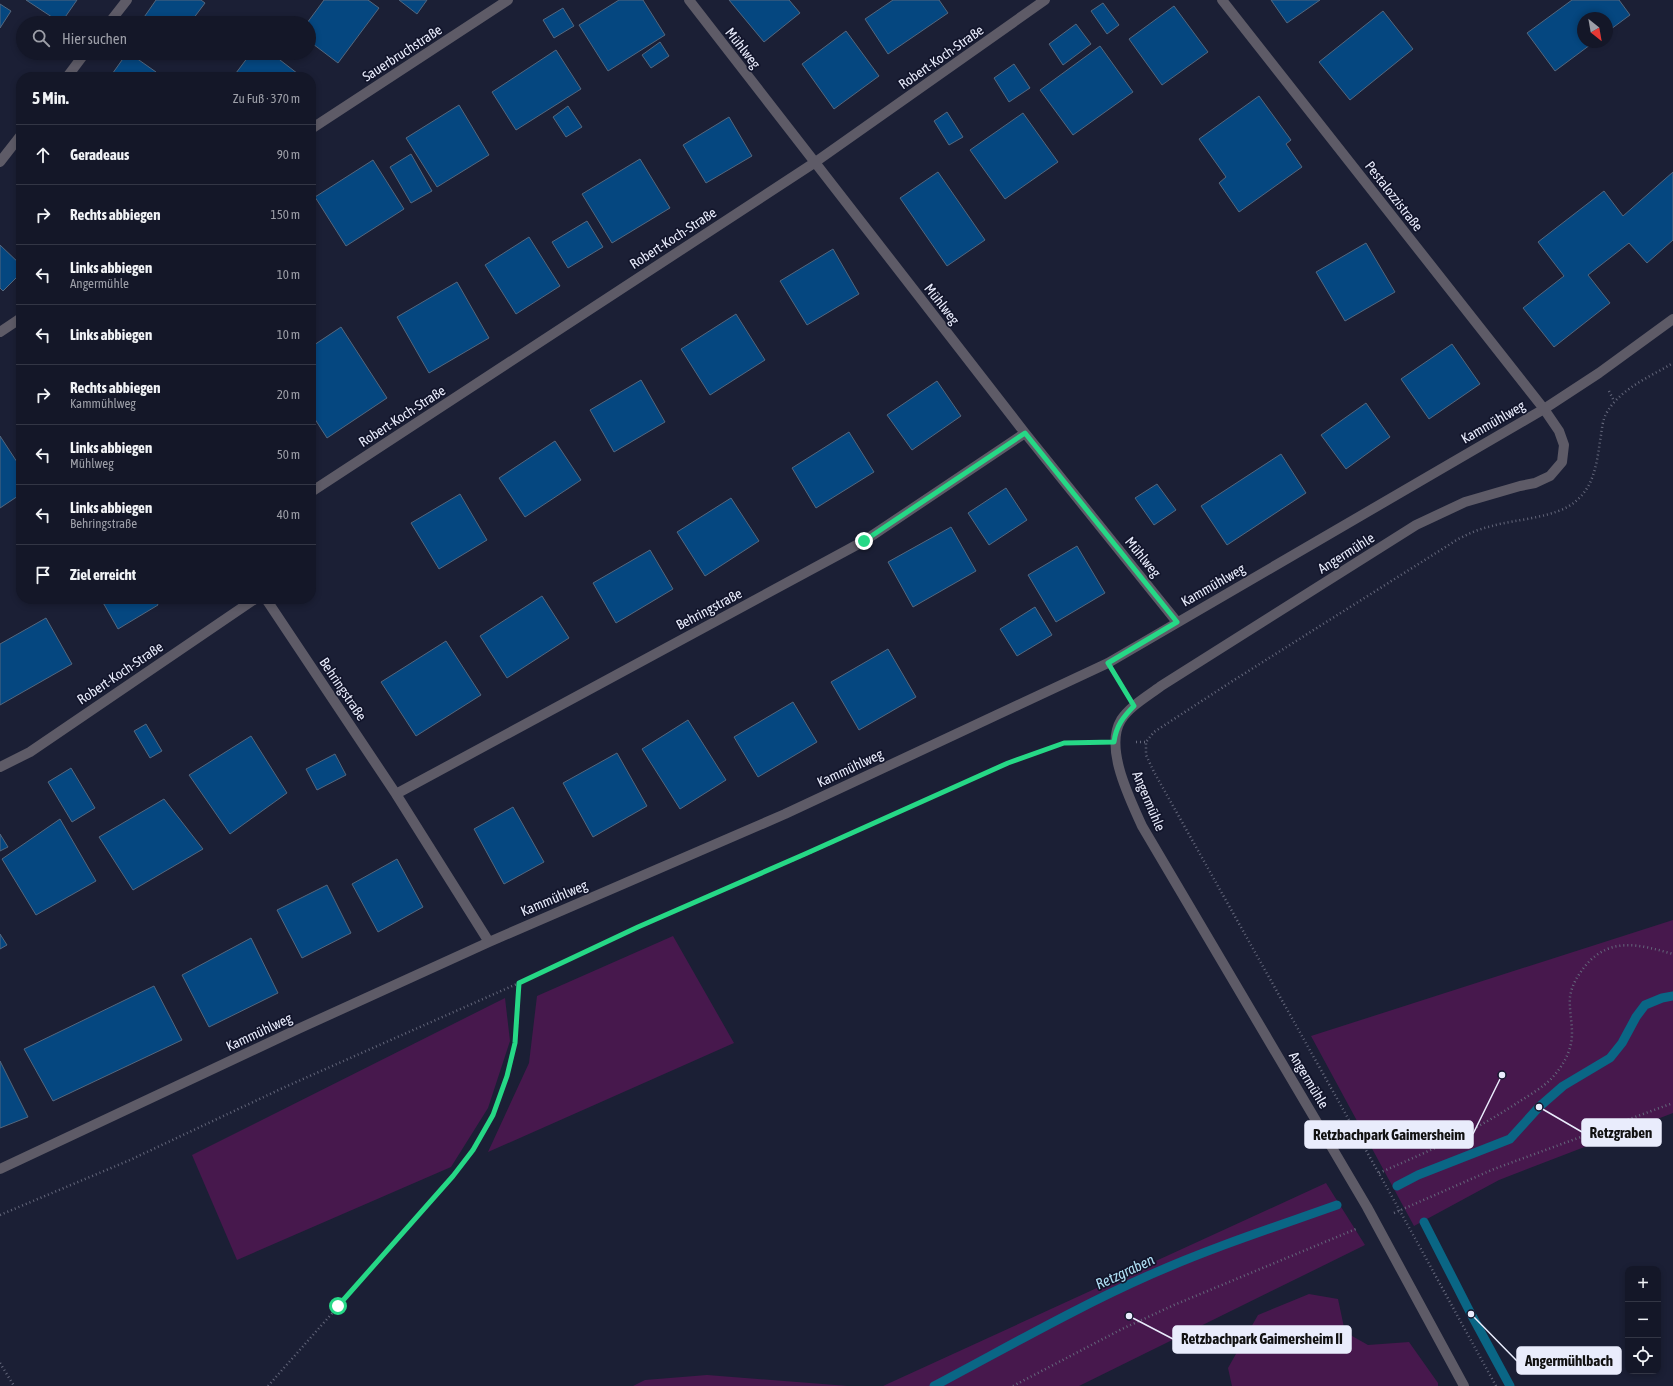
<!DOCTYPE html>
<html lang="de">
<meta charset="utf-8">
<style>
:root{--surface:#141728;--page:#1d2030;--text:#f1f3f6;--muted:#9d9fa8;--line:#333645}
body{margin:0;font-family:"Asap Condensed",sans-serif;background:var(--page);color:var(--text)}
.controls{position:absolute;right:12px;bottom:12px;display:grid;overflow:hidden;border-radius:8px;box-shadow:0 2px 6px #0003}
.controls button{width:36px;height:36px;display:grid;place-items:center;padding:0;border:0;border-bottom:1px solid var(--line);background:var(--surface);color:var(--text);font:20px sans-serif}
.compass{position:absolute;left:1577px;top:12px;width:36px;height:36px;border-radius:50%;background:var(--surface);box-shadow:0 2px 6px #0003;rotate:149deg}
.stop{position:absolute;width:12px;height:12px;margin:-9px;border:3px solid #26d886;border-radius:50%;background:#fff}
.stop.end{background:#26d886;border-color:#fff;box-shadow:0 1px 4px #0008}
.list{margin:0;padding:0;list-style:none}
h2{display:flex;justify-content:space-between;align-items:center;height:52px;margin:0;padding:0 16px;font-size:17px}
h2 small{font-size:13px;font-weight:400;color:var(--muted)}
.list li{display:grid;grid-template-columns:26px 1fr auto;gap:12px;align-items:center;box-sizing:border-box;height:60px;padding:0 16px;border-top:1px solid var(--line)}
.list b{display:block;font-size:15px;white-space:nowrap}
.list p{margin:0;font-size:13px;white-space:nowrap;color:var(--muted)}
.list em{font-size:13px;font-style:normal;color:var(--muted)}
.icon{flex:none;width:22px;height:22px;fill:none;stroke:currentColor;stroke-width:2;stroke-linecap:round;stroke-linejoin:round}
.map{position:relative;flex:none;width:1673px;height:1386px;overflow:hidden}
.search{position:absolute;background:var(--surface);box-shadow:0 2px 6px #0003;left:16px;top:16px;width:300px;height:44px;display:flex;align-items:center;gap:10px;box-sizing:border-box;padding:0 14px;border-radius:22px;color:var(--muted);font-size:15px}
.panel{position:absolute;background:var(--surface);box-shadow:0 2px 6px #0003;left:16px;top:72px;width:300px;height:532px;border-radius:16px}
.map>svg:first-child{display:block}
.green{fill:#47184d}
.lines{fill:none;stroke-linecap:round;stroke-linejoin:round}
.stream{stroke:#0a6685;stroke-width:9}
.building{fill:#054780;stroke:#54677e}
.path{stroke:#65687c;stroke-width:2.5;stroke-dasharray:1 3;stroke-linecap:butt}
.street{stroke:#5e5b67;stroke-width:10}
.route{stroke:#26d886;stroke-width:5}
.labels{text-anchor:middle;stroke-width:3.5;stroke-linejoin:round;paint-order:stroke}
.street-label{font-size:14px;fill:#e9ecfc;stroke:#12152b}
.water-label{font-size:15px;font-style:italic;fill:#afdef3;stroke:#12152b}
.leader{fill:none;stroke:#e9ecfc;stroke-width:1.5}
.callout-dot{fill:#e9ecfc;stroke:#12152b;stroke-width:1.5}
.callout{fill:#e9ecfc;stroke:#e9ecfc;stroke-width:1.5}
.callout-label{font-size:15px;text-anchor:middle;font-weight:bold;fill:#111}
</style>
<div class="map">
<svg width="1673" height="1386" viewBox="0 0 1673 1386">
<rect width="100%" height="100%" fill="#1b1f35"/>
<!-- green -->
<path class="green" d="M1673,920v193l-174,67 -85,46 -103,-190z
M673,936l61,107 -246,109 41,-89 8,-67z
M505,998l5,43 -22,67 -37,59 -214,93 -45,-105z
M1326,1183l39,62 -286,141h-196z
M1309,1294l29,5 7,33 23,13 41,-3 29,41v3h-206l-4,-18 30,-53z
M707,1375l141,11h-215l12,-6z"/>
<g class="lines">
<!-- stream -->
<path class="stream" d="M1397,1186l21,-11 92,-36 29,-32 24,-21 47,-28 12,-15 14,-26 9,-12 17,-7 11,-2
M1424,1222l47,92 39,72
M934,1386c72,-38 143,-79 218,-112 61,-27 123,-47 185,-69"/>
</g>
<!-- building -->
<path class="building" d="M26,0h51l-16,23z
M156,0h45l4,3 -15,20h-50z
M324,0h44l11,8 -41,55 -29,-22v-18h-2z
M399,0h28l-10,14z
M619,0h24l22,35 -57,36 -29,-46z
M729,0h60l11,13 -36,29z
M893,0h46l9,13 -60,41 -23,-35z
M1271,0h49l-33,23z
M1572,0h47l11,15 -23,17v-14h-24v24h11l-39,29 -28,-38z
M1103,3l16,22 -12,9 -16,-23z
M0,4l11,7 -11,17z
M1174,6l34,46 -46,33 -33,-46z
M563,8l11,18 -20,12 -11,-18z
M1383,11l30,38 -63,51 -31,-38z
M1076,24l15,20 -28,21 -14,-21z
M846,31l33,45 -45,33 -32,-45z
M660,42l9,14 -18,12 -9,-13z
M1100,46l33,46 -60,43 -33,-45z
M556,50l25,39 -65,41 -24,-38z
M127,53h2l27,19 -4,5h-42z
M251,53h20l31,24h-69z
M1014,64l16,24 -21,14 -15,-24z
M1259,96l32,44 -5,4 16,23 -63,45 -20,-29 7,-6 -27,-38z
M459,105l30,50 -52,32 -31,-49z
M568,106l14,21 -16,10 -13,-20z
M947,112l16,25 -14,8 -15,-24z
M1023,113l35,49 -53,37 -35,-49z
M729,117l23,39 -46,27 -23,-38z
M411,154l21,37 -21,12 -21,-36z
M640,159l30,49 -58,35 -30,-49z
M373,160l31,49 -58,37 -31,-49z
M938,172l47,68 -38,26 -47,-68z
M1673,172v68l-26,23 -18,-20 -41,32 22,28 -56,44 -31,-39 41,-32 -26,-34 66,-51 19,25z
M587,221l16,26 -35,21 -16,-26z
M529,237l31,49 -44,28 -31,-49z
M1366,243l29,49 -50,29 -29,-49z
M0,245l21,20v8l-18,18 -3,-3z
M833,249l26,45 -52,31 -27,-44z
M457,282l32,56 -60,35 -32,-56z
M736,314l29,46 -55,35 -29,-46z
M341,327l46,71 -60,40 -16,-25v-66z
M1452,344l28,40 -51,35 -28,-40z
M641,380l24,42 -51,30 -24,-42z
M937,381l24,35 -49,34 -25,-35z
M1366,403l24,34 -44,32 -25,-34z
M849,432l25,40 -58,36 -24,-40z
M0,436l21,32v26l-21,14z
M555,441l26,39 -56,37 -26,-39z
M1281,454l25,39 -79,52 -26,-39z
M1157,484l19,26 -22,15 -19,-27z
M1006,488l21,32 -38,25 -21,-32z
M460,494l27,46 -48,29 -28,-46z
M731,498l28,43 -54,35 -28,-44z
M951,527l25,44 -63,36 -25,-45z
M1077,546l28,47 -49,29 -28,-47z
M650,550l23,39 -57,34 -23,-40z
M542,596l27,42 -62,40 -27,-42z
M101,599h54l3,6 -40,24z
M1035,607l17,28 -35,21 -17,-27z
M46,618l26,46 -72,41v-61z
M446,641l35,54 -65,41 -35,-54z
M888,649l28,48 -57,33 -28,-48z
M793,702l24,40 -59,35 -24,-40z
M688,720l38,60 -46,29 -38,-60z
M146,724l16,27 -12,7 -16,-27z
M251,736l36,57 -57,41 -41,-59z
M617,753l30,53 -54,31 -30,-54z
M335,754l11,21 -29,15 -11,-21z
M71,768l24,40 -23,14 -24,-40z
M164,799l39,50 -70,41 -34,-53z
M513,807l31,55 -40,22 -30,-55z
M60,819l36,62 -60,34 -34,-56z
M0,834l8,13 -8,4z
M397,859l26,48 -45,25 -26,-48z
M327,885l24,48 -49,25 -25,-48z
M0,934l7,11 -7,4z
M251,938l27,55 -69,34 -27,-52z
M154,986l28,54 -129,61 -29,-52z
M0,1061l28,56 -28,11z"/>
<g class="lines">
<!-- path -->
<path class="path" d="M1609,391l5,10
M1136,742h10
M1379,1173c48,-21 94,-41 138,-70 11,-7 25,-15 34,-24 12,-13 21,-28 21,-46 0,-12 -3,-24 -2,-36 2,-13 8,-22 16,-32 25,-29 55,-20 87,-11
M1394,1213l100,-44 179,-66
M0,1215l130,-55 155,-73 234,-104 119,-56 167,-72 203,-92 56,-20 31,-1
M0,1363l14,23
M268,1386l185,-210c32,-42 52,-80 62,-132 3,-19 3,-41 4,-61
M1013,1386l109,-57 52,-24 182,-76
M1496,1386l-96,-175 -246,-439 -8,-17v-13l8,-10 77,-50 224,-141c12,-7 24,-12 37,-15 24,-7 65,-8 84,-25 20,-17 21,-42 25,-66 1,-7 2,-16 5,-21 13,-25 44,-37 67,-51"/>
<!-- street -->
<path class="street" d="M689,0l336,433 152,189
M1222,0l322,409 15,22 5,14 -2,17 -12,14 -15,7 -15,3 -55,16 -49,23 -255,161c-13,10 -31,20 -40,34 -17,28 9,79 21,106l225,381 97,179
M109,23l18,-23
M67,77l18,-24
M311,129l197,-129
M0,162l21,-27
M0,332l21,-14
M311,492l503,-329 231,-163
M266,599l130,195
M0,767l30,-15 225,-153
M489,942l-93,-148 468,-253 161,-108
M0,1169l298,-140 191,-87 296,-128 323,-151 436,-254 55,-36 74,-54"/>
</g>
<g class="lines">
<!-- route -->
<path class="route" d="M338,1306l115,-130 20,-26 20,-35 14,-39 8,-33 4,-60 119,-56 167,-73 203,-91 56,-20 50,-1c2,-16 9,-25 20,-36l-26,-43 69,-41 -152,-189 -161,108"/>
</g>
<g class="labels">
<!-- street labels -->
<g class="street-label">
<text transform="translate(743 48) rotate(52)" y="5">Mühlweg</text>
<text transform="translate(402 53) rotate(-33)" y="5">Sauerbruchstraße</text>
<text transform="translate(941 57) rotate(-35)" y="5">Robert-Koch-Straße</text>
<text transform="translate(1394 196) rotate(52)" y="5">Pestalozzistraße</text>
<text transform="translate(673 238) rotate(-33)" y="5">Robert-Koch-Straße</text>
<text transform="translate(942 304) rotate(52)" y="5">Mühlweg</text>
<text transform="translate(402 416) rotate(-33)" y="5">Robert-Koch-Straße</text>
<text transform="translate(1493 422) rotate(-30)" y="5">Kammühlweg</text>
<text transform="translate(1346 553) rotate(-32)" y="5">Angermühle</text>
<text transform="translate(1143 557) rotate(51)" y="5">Mühlweg</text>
<text transform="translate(1213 585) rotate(-30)" y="5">Kammühlweg</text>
<text transform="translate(709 609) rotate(-28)" y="5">Behringstraße</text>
<text transform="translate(120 673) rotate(-34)" y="5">Robert-Koch-Straße</text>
<text transform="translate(343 689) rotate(56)" y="5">Behringstraße</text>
<text transform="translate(850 768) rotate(-25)" y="5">Kammühlweg</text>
<text transform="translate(1149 801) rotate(67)" y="5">Angermühle</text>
<text transform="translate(554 898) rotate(-23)" y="5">Kammühlweg</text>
<text transform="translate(259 1032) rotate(-25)" y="5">Kammühlweg</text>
<text transform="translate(1309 1080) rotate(59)" y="5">Angermühle</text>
</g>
<!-- water labels -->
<g class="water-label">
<text transform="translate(1125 1272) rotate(-25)" y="5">Retzgraben</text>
</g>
</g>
<!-- callouts -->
<path class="leader" d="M1539 1107L1582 1132M1502 1075L1473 1134M1129 1316L1173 1339M1471 1314L1517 1361"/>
<g class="callout-dot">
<circle cx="1539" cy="1107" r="4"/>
<circle cx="1502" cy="1075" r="4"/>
<circle cx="1129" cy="1316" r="4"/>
<circle cx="1471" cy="1314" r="4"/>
</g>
<g class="callout">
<rect x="1582" y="1119" width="79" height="27" rx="4"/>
<rect x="1305" y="1121" width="168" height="27" rx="4"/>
<rect x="1173" y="1326" width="178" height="27" rx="4"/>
<rect x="1517" y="1347" width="104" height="27" rx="4"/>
</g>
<g class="callout-label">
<text x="1621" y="1138">Retzgraben</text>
<text x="1389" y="1140">Retzbachpark Gaimersheim</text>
<text x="1262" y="1344">Retzbachpark Gaimersheim II</text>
<text x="1569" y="1366">Angermühlbach</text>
</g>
</svg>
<div class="controls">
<button>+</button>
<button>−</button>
<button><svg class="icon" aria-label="locate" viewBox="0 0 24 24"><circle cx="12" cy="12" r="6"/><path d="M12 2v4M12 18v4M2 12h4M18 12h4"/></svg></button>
</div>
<svg class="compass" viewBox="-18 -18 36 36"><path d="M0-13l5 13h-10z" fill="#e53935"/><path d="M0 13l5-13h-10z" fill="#9d9fa8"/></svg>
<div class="stop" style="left:338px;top:1306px"></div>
<div class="stop end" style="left:864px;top:541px"></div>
<div class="search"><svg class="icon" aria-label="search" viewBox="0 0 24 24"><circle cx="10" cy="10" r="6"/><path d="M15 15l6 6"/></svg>Hier suchen</div>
<section class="panel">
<h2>5 Min.<small>Zu Fuß · 370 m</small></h2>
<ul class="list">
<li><svg class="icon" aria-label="ahead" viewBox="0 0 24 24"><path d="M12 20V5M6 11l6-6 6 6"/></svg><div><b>Geradeaus</b></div><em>90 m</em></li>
<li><svg class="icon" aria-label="right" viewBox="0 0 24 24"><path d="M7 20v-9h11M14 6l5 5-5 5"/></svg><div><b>Rechts abbiegen</b></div><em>150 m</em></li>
<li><svg class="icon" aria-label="left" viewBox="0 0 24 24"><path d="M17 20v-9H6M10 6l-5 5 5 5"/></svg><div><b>Links abbiegen</b><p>Angermühle</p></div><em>10 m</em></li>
<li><svg class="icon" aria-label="left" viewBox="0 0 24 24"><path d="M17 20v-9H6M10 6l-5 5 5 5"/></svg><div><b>Links abbiegen</b></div><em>10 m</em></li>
<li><svg class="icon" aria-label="right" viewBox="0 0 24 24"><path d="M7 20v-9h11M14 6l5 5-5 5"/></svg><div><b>Rechts abbiegen</b><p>Kammühlweg</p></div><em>20 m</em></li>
<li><svg class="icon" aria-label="left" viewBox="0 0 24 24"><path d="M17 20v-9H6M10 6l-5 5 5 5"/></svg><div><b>Links abbiegen</b><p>Mühlweg</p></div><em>50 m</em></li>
<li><svg class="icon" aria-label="left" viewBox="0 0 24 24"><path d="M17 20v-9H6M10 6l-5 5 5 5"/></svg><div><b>Links abbiegen</b><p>Behringstraße</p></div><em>40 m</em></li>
<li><svg class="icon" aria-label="arrive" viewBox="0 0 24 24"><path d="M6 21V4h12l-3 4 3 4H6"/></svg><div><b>Ziel erreicht</b></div></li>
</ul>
</section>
</div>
